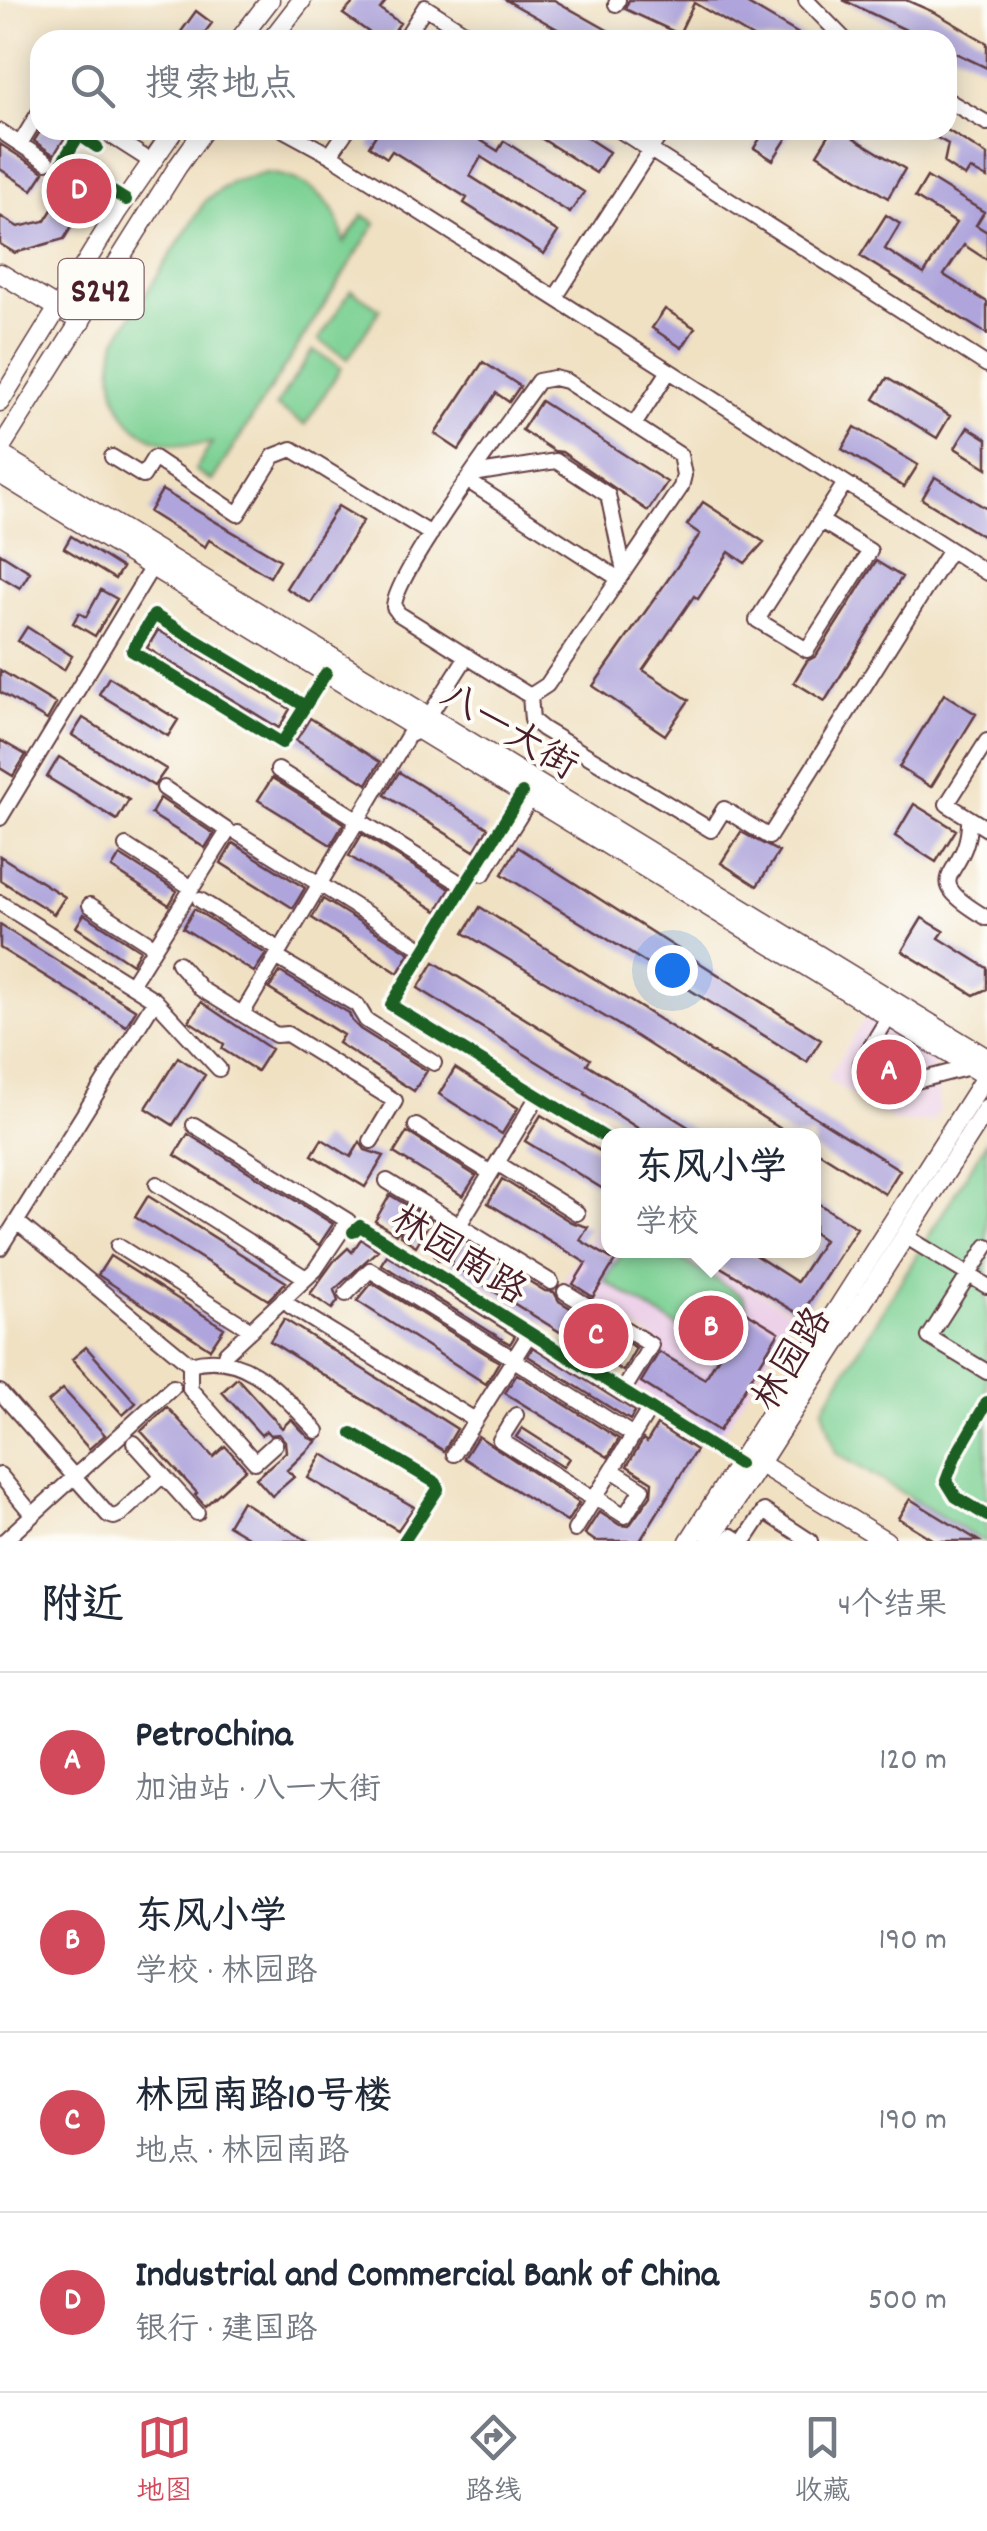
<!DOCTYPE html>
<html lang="zh">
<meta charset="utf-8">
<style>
:root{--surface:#fff;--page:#f6f6f7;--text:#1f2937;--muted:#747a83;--line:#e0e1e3;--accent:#d1495b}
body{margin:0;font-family:Dekko,"LXGW WenKai TC",sans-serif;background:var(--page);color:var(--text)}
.you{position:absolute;left:672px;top:970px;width:35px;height:35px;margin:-25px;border:8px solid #fff;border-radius:50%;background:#1a73e8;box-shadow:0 0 0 15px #1a73e833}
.badge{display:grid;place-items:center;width:65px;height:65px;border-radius:50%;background:var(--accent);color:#fff;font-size:32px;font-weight:700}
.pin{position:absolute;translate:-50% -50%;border:5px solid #fff;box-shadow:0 2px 10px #0006}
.popup{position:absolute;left:601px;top:1128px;width:220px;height:130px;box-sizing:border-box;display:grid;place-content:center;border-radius:20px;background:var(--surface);filter:drop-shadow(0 2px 8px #0005);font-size:32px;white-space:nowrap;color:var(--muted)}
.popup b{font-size:38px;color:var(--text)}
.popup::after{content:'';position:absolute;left:50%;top:100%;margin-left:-20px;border:20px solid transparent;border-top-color:var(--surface)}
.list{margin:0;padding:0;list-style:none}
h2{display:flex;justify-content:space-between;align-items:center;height:130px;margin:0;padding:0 40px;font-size:42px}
h2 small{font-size:32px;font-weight:400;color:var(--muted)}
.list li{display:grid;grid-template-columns:65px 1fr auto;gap:30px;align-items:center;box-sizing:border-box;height:180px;padding:0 40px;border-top:2px solid var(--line)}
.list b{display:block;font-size:38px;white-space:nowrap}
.list p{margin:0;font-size:32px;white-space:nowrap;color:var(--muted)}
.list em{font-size:32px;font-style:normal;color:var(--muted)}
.icon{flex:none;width:55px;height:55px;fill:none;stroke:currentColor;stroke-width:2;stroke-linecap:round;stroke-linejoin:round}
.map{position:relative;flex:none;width:987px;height:1541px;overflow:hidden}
.search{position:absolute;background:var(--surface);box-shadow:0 5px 25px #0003;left:30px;right:30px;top:30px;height:110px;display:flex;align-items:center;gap:25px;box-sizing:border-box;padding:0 35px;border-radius:30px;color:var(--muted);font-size:38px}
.sheet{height:850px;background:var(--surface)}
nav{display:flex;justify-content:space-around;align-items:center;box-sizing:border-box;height:140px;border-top:2px solid var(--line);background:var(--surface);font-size:28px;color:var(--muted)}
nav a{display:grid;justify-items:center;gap:5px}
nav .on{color:var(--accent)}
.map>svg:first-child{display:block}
.built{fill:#edd1e9}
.green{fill:#7dd194;stroke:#647860;stroke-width:2.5}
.building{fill:#afa5dc}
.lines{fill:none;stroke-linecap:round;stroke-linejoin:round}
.minor-casing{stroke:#633c42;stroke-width:18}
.major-casing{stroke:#633c42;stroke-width:21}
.minor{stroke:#fff;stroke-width:14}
.major{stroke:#fff;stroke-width:18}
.cycleway-casing{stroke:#fdfcf7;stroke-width:19}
.cycleway{stroke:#1b5e20;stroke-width:12}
.labels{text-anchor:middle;stroke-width:8;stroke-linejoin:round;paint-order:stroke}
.shield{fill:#fdfcf7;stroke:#806168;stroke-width:2.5}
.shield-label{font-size:35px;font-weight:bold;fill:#4a1f2b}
.street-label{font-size:38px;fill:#4a1f2b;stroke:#fdfcf7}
</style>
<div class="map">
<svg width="987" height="1541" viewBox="0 0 987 1541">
<rect width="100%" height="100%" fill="#fdfcf7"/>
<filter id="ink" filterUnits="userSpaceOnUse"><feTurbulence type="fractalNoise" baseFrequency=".01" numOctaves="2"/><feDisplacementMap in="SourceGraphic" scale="20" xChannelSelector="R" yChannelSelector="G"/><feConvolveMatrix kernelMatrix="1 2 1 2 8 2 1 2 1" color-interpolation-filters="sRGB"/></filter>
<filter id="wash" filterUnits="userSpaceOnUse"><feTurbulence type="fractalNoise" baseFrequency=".0048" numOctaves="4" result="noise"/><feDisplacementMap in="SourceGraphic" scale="40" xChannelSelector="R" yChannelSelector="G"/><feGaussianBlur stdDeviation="2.25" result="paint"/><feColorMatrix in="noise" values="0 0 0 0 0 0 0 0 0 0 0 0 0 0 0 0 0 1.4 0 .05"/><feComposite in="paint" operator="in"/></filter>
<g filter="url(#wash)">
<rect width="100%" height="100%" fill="#f0e1c3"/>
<!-- built -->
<path class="built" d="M870,1011l62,39 8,61 -9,11h-35l-69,-43z
M608,1207v43l82,1 104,63 -75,126 -88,-54 26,-45 -95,-59z"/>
<!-- green -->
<path class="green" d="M266,173c42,4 72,28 78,70l19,-28 13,8 -164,258 -17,-11 17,-27c-72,13 -112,-32 -96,-103l90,-140 26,-18z
M351,290l29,19 -32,50 -29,-19z
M313,350l28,18 -36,57 -29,-19z
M987,1141v400h-5l-146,-88 -13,-45z
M623,1251h45l75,45 4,12 -19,30 -4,4 -20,1 -99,-62z"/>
<g id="blocks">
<!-- building -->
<path class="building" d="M356,0h31l-7,9 20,14 -12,17h-8l-37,-26z
M506,0h48l71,40h-48z
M629,0h112l68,40h-51l-64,-37 -15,31 -54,-25z
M843,0h63l30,13 51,30v25l-40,-19v-9h-20z
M196,11l16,12 -13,17h-24z
M41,130h29l-16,25 -20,-14z
M379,130h85l34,21 6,-10 80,51 -14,21 -89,-56 -11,19 88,56 -14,22 -80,-51 3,-5 -75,-47 -5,7 -18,-12z
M528,130h47l34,22 -13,21z
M765,130h27l-19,30 -19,-12z
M832,130h27l-5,8 51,31 -17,29 -71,-44z
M923,130h24l40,25v23l-17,-9 -5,8 -21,-14 4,-19z
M0,144l44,28 -12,18 -32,-21z
M927,177l57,35 -8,13 11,7v28l-23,-15 -20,30 43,27v32l-127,-78 26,-41 14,9 -15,25 39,25 32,-51 -41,-26z
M71,179l22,13 -29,47 -49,14 -15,-9v-28l18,11 27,-6z
M665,309l30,19 -13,20 -30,-20z
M483,362l37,24 -11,16 -13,-9 -37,57 -24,-16z
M887,378l63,38 -13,22 -63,-39z
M541,401l126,81 -19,29 -86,-59 -8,-1 -32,-21z
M855,427l63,38 -14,22 -62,-38z
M968,427l19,12v29l-32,-20z
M935,477l52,32v30l-65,-40z
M162,490l118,70 -10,17 -61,-37 -4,7 -56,-35z
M703,502l61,40 -19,21 -16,-11 -31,47 -4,-3 -51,74 46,30 -24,35 -72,-49 107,-152 -13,-9z
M338,506l25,15 -52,82 -25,-15z
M71,536l51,32 -7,11 -51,-31z
M0,553l30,19 -10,16 -20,-12z
M876,561l26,16 -77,124 -31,-19 13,-21 9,-5z
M101,590l16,9 -22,37 -22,-13 6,-10 7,4z
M27,627l45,29 -8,14 -46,-29z
M158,630l132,79 -11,19 -132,-80z
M0,670l56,34 -9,16 -47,-28z
M109,677l69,43 -10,16 -69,-42z
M944,694l32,20 -45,73 -32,-20z
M83,718l83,51 -12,17 -82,-51z
M310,718l70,44 -13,22 -71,-44z
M0,740l26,15 -13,21 -13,-8z
M59,757l70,43 -12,20 -70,-43z
M399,772l89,56 -14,23 -89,-56z
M272,778l72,45 -13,22 -73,-45z
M160,798l54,36 -9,14 -54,-34z
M914,804l42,26 -20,32 -41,-26z
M741,832l38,20 -22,34 -36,-23z
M362,834l88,55 -13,22 -88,-55z
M233,843l72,45 -12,20 -72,-45z
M518,847l303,193 -14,22 -305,-188z
M120,855l57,36 -8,14 -57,-37z
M0,856l65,41 -11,17 -54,-34z
M323,899l87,54 -12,20 -86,-55z
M480,907l420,263 -15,24 -71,-45v-13h-22l-175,-112 -153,-91z
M194,909l72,45 -12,18 -71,-44z
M84,914l56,36 -8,14 -56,-37z
M922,918l22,13 -5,7 48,30v21l-13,6 -72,-44z
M0,925l136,85 -10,16 -126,-78z
M434,962l156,97 -3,5 116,72h-53l-65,-42 1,-2 -168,-104z
M280,972l69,41 3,8 8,8 67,42 -13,20 -76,-48 5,-8 -74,-46z
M201,1002l70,47 -14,22 -35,-22 2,-5 -35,-23z
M178,1057l27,18 -32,50 -27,-17z
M455,1068l63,40 -16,26 -63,-40z
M541,1115l67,41v36l-83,-51z
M407,1132l69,44 -13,20 -69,-43z
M188,1134l145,90 -14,21 -144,-90z
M322,1139l29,18 9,-15 5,8 19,6 -19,31 -53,-32z
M502,1179l69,43 17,5 -8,13 35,21 -22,36 -20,-13 13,-21 -98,-60z
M390,1195l41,25 -15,26 -16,-10 2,-8 -6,6 -21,-13z
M148,1196l138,86 -18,18 -133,-83z
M814,1201l43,27 -56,87 -109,-65h55l50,32 27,-42 -10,-7z
M361,1239l17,11 -44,40 4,11 -6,8 -22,-15 24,-33 14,-13 4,4z
M464,1241l81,50 9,1 5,9 77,47 -13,23 -173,-107z
M387,1255l128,81 -5,8 -129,-80z
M110,1256l114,72 -14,21 -112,-74z
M372,1283l127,79 -13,22 -129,-83z
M746,1312l33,20 -60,99 -78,-49 18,-30 46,27z
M284,1319l173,110 -13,22 -174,-110z
M86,1347l50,56 -13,12 -51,-56z
M533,1347l102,64 -5,9 -102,-64z
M517,1374l102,65 -11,18 -103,-64z
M237,1378l45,50 9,-9 18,19 8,3 -30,29 7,7 -22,19 -16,-18 30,-26 -1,-11 -6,-7 -9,1 -4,-4 -5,4 -39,-43z
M63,1389l42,46 -16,14 -41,-47z
M167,1407l46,50 12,-11 21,23 -41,37 -10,-11 2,-2 -56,-62z
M657,1425l39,25 -56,91h-45l-10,-7 14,-22 21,13 9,1 22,-31 1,-13 -25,-16 16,-27 4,3z
M522,1428l47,30 -6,9 -47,-30z
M478,1436l101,67 -12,19 -103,-64z
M322,1454l92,53 -16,23 -90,-52z
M910,1499l69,42h-44l-37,-23z
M242,1501l20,13 46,27h-53l-27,-16z"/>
</g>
</g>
<g filter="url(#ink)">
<use href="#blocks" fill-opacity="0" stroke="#633c42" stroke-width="2.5"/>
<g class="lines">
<!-- minor casing -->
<g class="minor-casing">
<path id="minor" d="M806,0l39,40
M616,4l2,-4
M404,40l21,-33 52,33
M947,100l40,23
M102,130l50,32
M284,130l46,25 657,418
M619,130l368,235
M0,131l47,31
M20,144l20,-33
M97,147l-18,-12 -16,26 63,39
M330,155l17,-25
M555,298l108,-168
M634,425l35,-54
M112,457l31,19 11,-18 84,56 36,-58 18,-7 139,85
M473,474l83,-13 52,34 16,76
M468,481l151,98
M821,521l49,30 -63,99 -50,-30 88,-137
M530,696l17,-11 134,-198 3,-12 -4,-20 -114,-74 -12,-3 -16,3c-26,37 -144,193 -144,226l5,7 131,82 2,24 11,9 168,101 13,-21 45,28 181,-287
M305,706l-151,-91 -22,36 150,92 44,-70
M987,741l-40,63 40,25
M278,770l177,110
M522,793l-131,212 217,134
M0,818l155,-256
M969,818c2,62 -58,55 18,100
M238,833l177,111
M126,846l66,42
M483,874l48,-76
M200,900l80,50
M0,903l155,97 -155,248
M90,905l65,42
M276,957l81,48 9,15 68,43
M178,963l23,26 75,46 11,-1 108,67 -24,40
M131,985l97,-154 -64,-43
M155,1000l64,69
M894,1008l-33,55 36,23 73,-19 4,-5
M242,1014l166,-278 12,-6 47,-74
M194,1125l154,96 -33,49 -89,83 -2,7
M416,1126l75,47
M497,1163l80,50
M387,1181l164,101
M157,1184l149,94
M17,1222l173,142
M353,1232l7,-6 379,238
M905,1236l82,50
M118,1246l133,84
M987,1246l-58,91 58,35
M442,1253l96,-157
M565,1292l86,53 -28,46
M346,1294l24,-24 144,89
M290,1306l185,114
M519,1363l114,72
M190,1364c56,-16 92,31 127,67
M190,1364v25l65,73 20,-18
M0,1392l108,123 6,2 7,-3 42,-39
M987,1402l-32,55 -9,24 10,16 31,19
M516,1415l-16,25 93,59
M352,1433l84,50 2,6 -34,52
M134,1443l63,70
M454,1454l76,-121
M0,1475l32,39
M595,1497l30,19 17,-27 -30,-19
M575,1530l75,-122
M747,1537l17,-26 46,30
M4,1541l169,-154
M728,1541l4,-5 8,5"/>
</g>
<!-- major casing -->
<g class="major-casing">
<path id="major" d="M239,40l31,-40
M271,40l31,-40
M0,273l81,49
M0,402l117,-190 57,-82
M0,449l178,-283 26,-36
M0,454l987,604
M0,474l987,603
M754,1460l132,81
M689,1541l298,-467
M710,1541l277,-433"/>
</g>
<!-- minor -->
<use href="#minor" class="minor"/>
<!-- major -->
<use href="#major" class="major"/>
<!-- cycleway casing -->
<g class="cycleway-casing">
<path id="cycleway" d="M97,147l-18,-12 -16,26 63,39
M305,706l-151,-91 -22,36 150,92 44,-70
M522,793l-131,212 217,134
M353,1232l7,-6 379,238
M987,1402l-32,55 -9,24 10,16 31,19
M352,1433l84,50 2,6 -34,52"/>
</g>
<!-- cycleway -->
<use href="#cycleway" class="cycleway"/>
</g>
</g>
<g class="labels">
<!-- shield labels -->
<rect class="shield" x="58.5" y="259" width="85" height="60" rx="8"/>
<g class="shield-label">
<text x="101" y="301">S242</text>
</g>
<!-- street labels -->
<g class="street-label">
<text transform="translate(510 729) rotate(31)" y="13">八一大街</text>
<text transform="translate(460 1253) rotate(32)" y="13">林园南路</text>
<text transform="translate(790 1358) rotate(-58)" y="13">林园路</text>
</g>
</g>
</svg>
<div class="you"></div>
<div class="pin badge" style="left:889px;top:1072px">A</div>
<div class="pin badge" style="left:711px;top:1328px">B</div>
<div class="popup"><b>东风小学</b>学校</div>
<div class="pin badge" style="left:596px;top:1336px">C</div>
<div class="pin badge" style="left:79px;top:191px">D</div>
<div class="search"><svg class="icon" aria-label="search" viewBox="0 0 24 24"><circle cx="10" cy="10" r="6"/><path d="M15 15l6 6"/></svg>搜索地点</div>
</div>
<section class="sheet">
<h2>附近<small>4个结果</small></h2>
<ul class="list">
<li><span class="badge">A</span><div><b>PetroChina</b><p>加油站 · 八一大街</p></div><em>120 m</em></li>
<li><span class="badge">B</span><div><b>东风小学</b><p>学校 · 林园路</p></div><em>190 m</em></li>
<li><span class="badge">C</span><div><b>林园南路10号楼</b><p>地点 · 林园南路</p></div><em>190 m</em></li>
<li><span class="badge">D</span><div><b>Industrial and Commercial Bank of China</b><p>银行 · 建国路</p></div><em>500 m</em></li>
</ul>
</section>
<nav>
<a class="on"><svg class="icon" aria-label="map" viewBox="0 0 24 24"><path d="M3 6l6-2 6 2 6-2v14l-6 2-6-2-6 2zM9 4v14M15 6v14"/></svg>地图</a>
<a><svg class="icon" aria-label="directions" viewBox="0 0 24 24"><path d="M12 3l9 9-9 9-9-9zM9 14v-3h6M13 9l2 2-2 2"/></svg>路线</a>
<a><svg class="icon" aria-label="saved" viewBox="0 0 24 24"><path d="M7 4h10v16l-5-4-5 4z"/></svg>收藏</a>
</nav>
